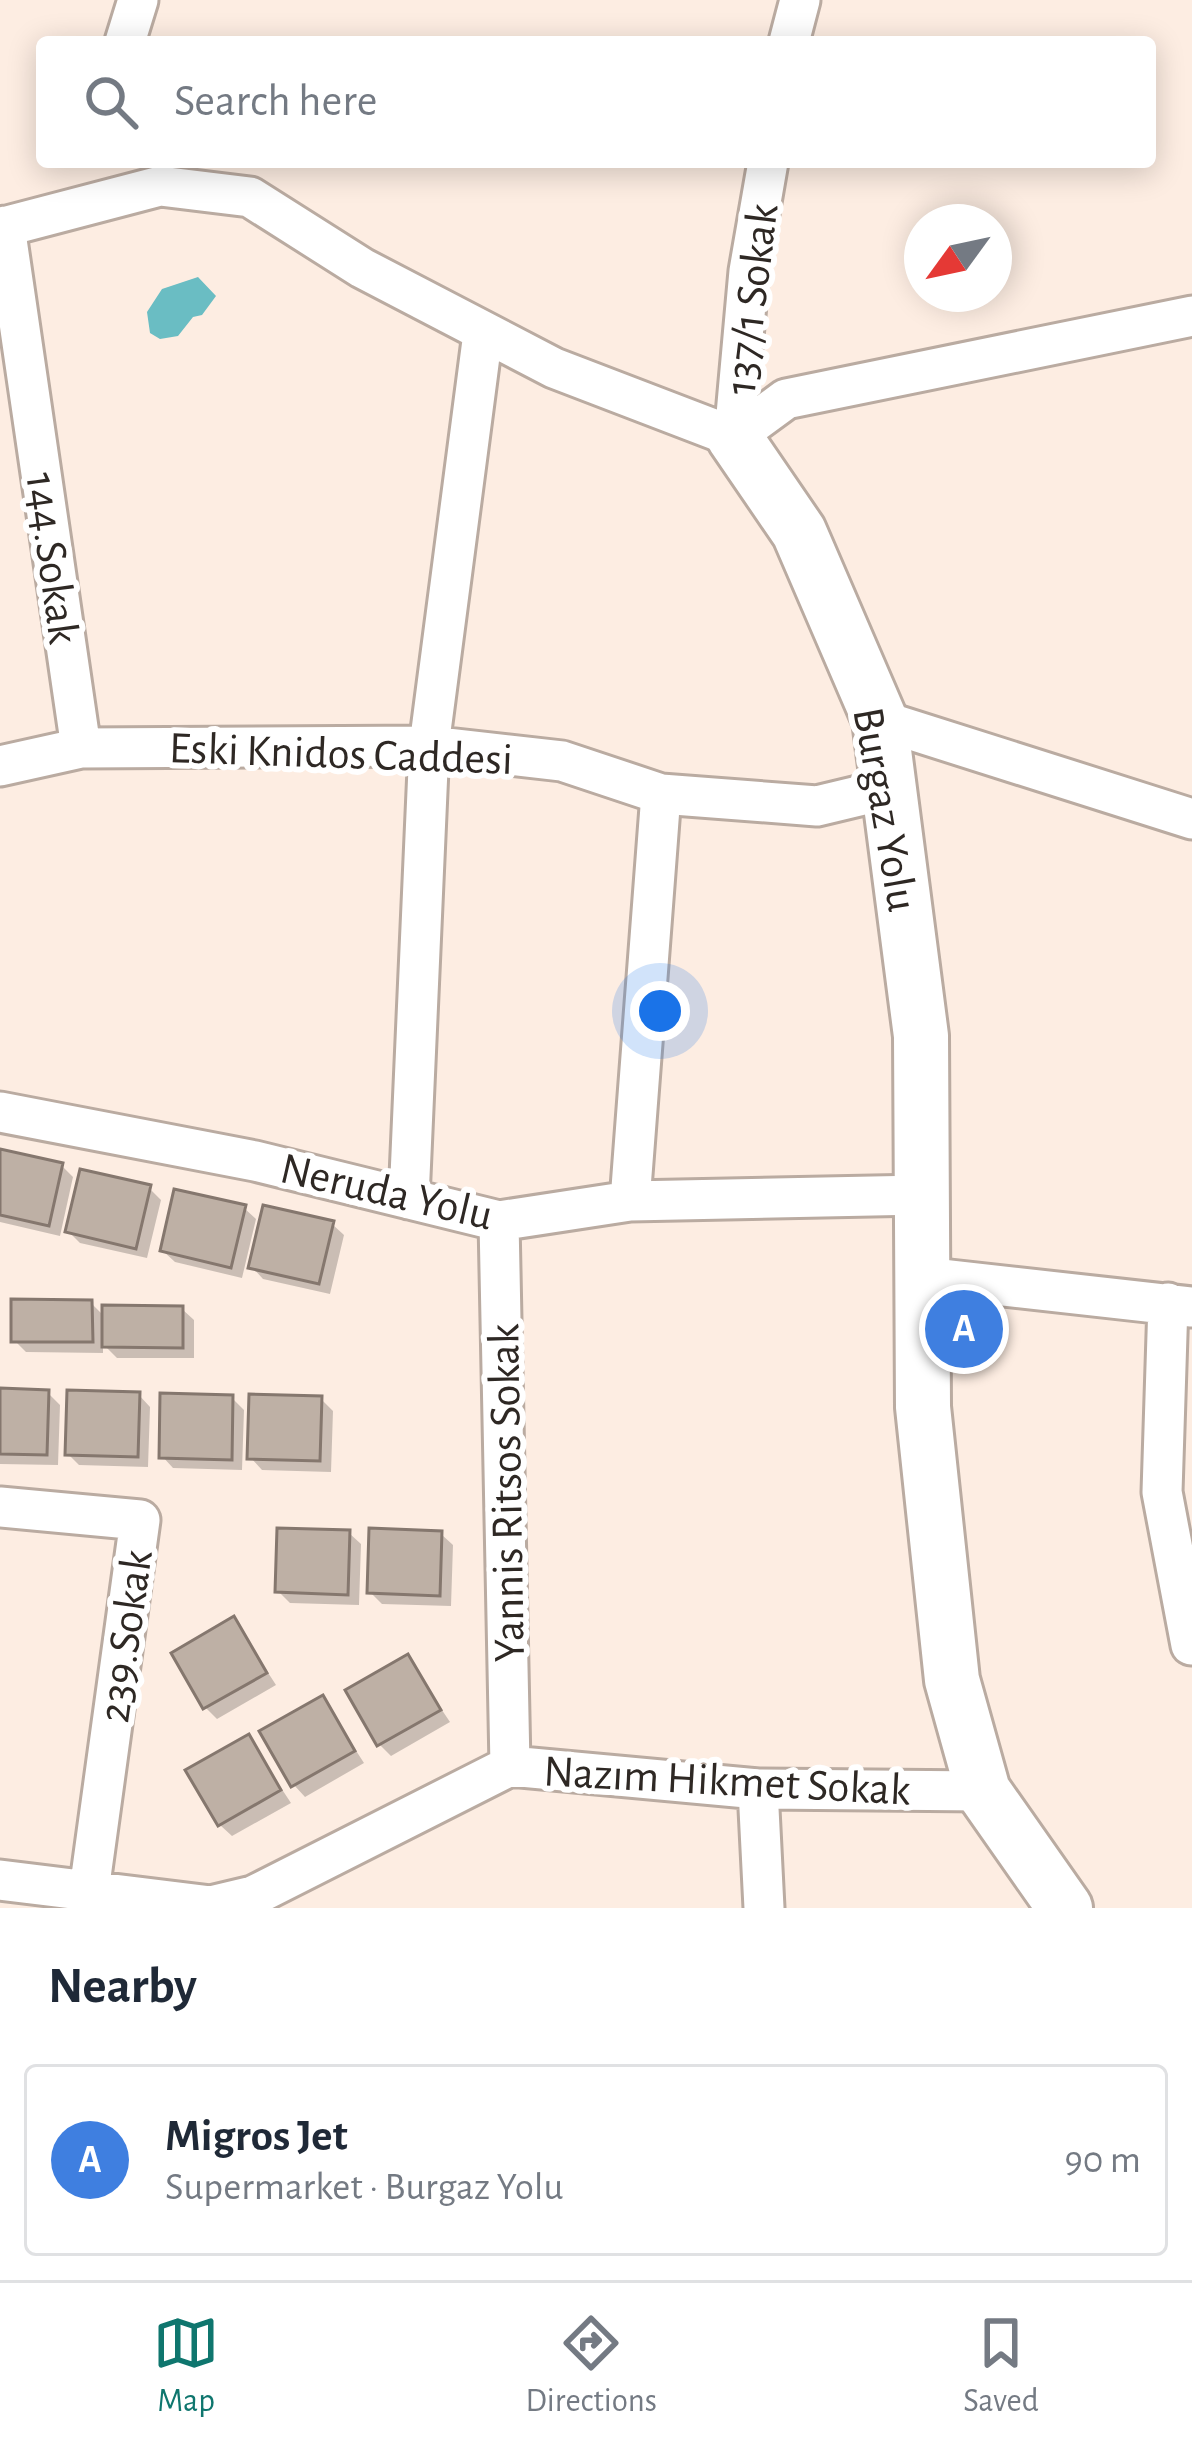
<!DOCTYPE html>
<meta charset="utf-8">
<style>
:root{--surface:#fff;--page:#f6f6f7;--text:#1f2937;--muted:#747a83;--line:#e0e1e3;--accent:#0f766e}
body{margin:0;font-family:"Alegreya Sans",sans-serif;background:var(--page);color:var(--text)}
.compass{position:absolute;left:904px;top:204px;width:108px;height:108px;border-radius:50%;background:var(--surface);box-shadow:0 6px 30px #0003;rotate:237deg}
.you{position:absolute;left:660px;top:1011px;width:42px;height:42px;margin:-30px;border:9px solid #fff;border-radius:50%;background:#1a73e8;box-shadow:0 0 0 18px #1a73e833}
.badge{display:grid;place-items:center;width:78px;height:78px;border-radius:50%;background:var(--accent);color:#fff;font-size:39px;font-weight:700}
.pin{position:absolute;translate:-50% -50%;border:6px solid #fff;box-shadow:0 3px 12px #0006}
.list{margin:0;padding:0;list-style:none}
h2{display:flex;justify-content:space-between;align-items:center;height:156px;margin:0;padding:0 48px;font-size:51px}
h2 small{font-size:39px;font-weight:400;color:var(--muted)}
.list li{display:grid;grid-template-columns:78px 1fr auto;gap:36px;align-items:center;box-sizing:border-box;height:192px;margin:0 24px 24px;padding:0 24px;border:3px solid var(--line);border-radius:12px}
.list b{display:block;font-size:45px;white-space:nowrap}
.list p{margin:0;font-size:39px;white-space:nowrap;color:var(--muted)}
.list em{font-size:39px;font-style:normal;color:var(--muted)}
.icon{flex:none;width:66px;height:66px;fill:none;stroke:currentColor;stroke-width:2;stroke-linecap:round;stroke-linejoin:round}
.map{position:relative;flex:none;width:1192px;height:1908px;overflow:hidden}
.search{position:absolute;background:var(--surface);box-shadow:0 6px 30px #0003;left:36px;right:36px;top:36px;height:132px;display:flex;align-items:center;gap:30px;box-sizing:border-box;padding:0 42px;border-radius:12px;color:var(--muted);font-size:45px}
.sheet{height:372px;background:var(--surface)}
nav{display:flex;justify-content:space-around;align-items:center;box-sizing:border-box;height:168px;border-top:3px solid var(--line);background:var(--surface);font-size:33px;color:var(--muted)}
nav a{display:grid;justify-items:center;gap:6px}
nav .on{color:var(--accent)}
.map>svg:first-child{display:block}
.water{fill:#6abdc3}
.shadow{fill:#0003}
.building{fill:#beb0a5;stroke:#85776e;stroke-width:3}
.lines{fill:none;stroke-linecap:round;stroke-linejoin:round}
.street-casing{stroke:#baaba1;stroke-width:45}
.secondary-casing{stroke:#baaba1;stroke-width:60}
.street{stroke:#fff;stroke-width:39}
.secondary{stroke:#fff;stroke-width:54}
.labels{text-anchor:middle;stroke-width:12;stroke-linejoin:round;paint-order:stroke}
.street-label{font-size:45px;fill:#2e2824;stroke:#fff}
</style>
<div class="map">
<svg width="1192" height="1908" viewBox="0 0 1192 1908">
<rect width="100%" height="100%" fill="#fdede2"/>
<!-- water -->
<path class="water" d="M198,277l18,19 -14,19 -9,2 -15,19 -18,3 -10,-6 -3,-21 15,-23z"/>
<!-- shadow -->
<path class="shadow" d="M0,1152l62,14 11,11 -13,59 -60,-14z
M149,1188l12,12 -14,58 -67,-15 -12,-12z
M244,1208l12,11 -14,59 -67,-16 -12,-11z
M332,1224l12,11 -14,59 -67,-15 -11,-12z
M91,1303l14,14 77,-8 12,11v38h-77l-14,-14v9l-77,-1 -12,-12z
M0,1391l48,2 12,12 -2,60 -58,-1z
M139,1395l11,12 -2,60 -69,-2 -11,-11z
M232,1398l12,12 -2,60 -69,-2 -11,-12z
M321,1399l12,12 -2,61 -69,-2 -11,-12z
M349,1533l12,11 -2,61 -69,-2 -12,-12z
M441,1534l12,11 -2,61 -69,-2 -12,-12z
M234,1620l42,65 -59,34 -12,-12z
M407,1658l43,64 -59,34 -12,-12z
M322,1698l42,65 -59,34 -11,-12z
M248,1738l43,65 -59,33 -12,-11z"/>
<!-- building -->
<path class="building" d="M0,1149l63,14 -14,63 -49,-11z
M80,1169l71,16 -15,64 -71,-17z
M174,1189l72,16 -15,63 -71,-17z
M263,1205l71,16 -15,63 -71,-16z
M11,1299l81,1 1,42h-82z
M102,1305l81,1v42l-81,-1z
M0,1388l49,2 -2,65 -47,-1z
M67,1390l73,2 -2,65 -73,-2z
M160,1393l73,2 -1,65 -73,-2z
M249,1394l73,2 -2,65 -73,-2z
M277,1528l73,2 -2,65 -73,-3z
M369,1528l73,3 -2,65 -73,-3z
M234,1616l33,57 -64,36 -32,-56z
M408,1654l33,56 -64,36 -32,-56z
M323,1695l32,56 -64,36 -32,-56z
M249,1734l32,56 -63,36 -33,-56z"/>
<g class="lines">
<!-- street casing -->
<g class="street-casing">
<path id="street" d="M125,42l13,-42
M789,42l11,-42
M5,226l76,522
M0,228l160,-42 90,11 112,71 192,100 180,69
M734,437l52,-38 406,-83
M734,437l15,-166 19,-109
M880,720l312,99
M0,766l81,-18 348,-2 133,15 99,33 156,12 75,-18
M0,1112l255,49 244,60 131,-20 292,-6
M409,1199l20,-453 54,-413
M630,1201l31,-407
M499,1221l11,545
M923,1277l269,30
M1168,1303l-6,189 29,153
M0,1507l140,13 -51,371
M758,1789l6,119
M0,1880l211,26 42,-10 257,-130 248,23 225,2"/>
</g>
<!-- secondary casing -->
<g class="secondary-casing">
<path id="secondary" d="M734,437l65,95 81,188 41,316 2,371 29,273 31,111 82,117"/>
</g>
<!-- street -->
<use href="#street" class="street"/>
<!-- secondary -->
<use href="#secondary" class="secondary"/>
</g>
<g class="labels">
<!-- street labels -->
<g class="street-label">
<text transform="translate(750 299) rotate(-83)" y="16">137/1 Sokak</text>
<text transform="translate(54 558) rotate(82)" y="16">144.Sokak</text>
<text transform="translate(341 752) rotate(2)" y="16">Eski Knidos Caddesi</text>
<text transform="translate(887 809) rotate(80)" y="16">Burgaz Yolu</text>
<text transform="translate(387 1190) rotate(13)" y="16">Neruda Yolu</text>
<text transform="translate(505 1493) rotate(-91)" y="16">Yannis Ritsos Sokak</text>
<text transform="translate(124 1636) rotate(-82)" y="16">239.Sokak</text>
<text transform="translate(727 1779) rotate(3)" y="16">Nazım Hikmet Sokak</text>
</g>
</g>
</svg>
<svg class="compass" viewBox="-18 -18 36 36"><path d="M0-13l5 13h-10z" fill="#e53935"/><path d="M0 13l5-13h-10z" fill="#747a83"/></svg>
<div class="you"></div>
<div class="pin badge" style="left:964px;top:1329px;background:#3f7fe0">A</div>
<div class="search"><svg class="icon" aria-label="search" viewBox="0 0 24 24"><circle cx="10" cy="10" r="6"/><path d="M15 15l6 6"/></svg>Search here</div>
</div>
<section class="sheet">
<h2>Nearby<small></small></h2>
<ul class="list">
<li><span class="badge" style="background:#3f7fe0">A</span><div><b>Migros Jet</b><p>Supermarket · Burgaz Yolu</p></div><em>90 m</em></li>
</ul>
</section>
<nav>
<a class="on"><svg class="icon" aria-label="map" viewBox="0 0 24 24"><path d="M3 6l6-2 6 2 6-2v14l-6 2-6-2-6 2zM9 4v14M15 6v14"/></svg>Map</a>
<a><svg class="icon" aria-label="directions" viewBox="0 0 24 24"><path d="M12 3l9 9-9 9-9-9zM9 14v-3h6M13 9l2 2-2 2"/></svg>Directions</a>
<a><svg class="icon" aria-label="saved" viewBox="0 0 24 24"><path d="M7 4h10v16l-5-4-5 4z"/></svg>Saved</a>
</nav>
